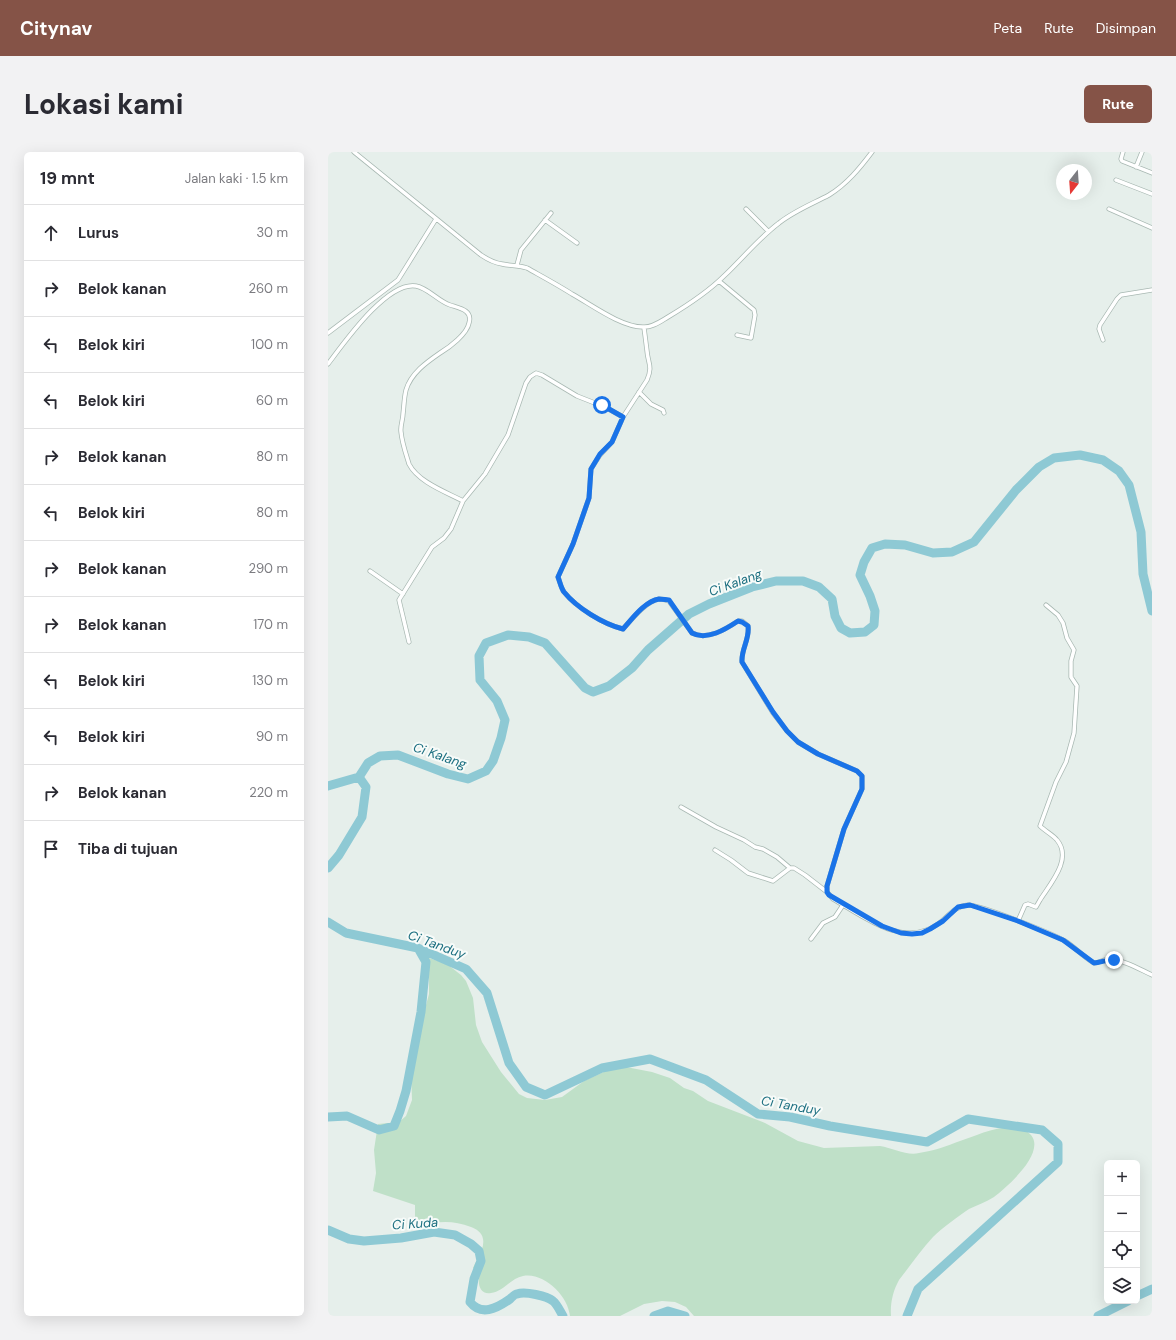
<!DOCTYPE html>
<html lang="id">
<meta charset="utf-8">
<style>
:root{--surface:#fff;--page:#f2f2f3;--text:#2b2b33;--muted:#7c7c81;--line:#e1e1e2;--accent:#855347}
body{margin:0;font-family:"DM Sans",sans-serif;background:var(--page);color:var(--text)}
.controls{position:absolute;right:12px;bottom:12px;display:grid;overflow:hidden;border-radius:6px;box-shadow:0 4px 16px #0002}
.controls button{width:36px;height:36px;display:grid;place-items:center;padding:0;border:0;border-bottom:1px solid var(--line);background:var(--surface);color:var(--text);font:20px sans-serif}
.compass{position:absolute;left:728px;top:12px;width:36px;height:36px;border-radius:50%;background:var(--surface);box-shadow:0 4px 16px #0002;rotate:197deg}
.stop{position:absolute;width:12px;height:12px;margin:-9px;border:3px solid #1a73e8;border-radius:50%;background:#fff}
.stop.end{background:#1a73e8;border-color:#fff;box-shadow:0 1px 4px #0008}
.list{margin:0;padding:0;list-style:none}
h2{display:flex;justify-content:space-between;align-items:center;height:52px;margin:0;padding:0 16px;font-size:17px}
h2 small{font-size:13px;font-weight:400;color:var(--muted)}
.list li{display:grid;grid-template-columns:26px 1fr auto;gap:12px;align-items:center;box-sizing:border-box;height:56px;padding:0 16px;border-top:1px solid var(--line)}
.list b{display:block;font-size:15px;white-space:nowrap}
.list em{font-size:13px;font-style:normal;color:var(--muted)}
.icon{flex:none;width:22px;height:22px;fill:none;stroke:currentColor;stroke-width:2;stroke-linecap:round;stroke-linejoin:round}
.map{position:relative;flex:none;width:824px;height:1164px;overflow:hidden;border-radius:6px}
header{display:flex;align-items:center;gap:24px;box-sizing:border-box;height:56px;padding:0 20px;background:var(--accent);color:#fff}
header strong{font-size:19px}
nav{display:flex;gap:22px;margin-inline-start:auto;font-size:14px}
.intro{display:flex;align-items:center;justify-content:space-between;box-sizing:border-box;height:96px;padding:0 24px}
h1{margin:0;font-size:28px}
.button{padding:10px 18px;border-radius:6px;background:var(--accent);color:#fff;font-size:14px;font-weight:700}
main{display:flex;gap:24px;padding:0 24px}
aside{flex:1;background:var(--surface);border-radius:6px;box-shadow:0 4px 16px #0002}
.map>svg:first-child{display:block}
.green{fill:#bfe0c8}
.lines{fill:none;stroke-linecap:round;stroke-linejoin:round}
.river{stroke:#8ec9d4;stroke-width:9}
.minor-casing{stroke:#a8b8b2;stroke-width:5}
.minor{stroke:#fff;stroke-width:3.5}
.route{stroke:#1a73e8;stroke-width:5}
.labels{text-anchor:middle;stroke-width:4;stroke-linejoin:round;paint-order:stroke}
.water-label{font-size:13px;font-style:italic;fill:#1c6f80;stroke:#f7fbf9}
</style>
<header>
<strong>Citynav</strong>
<nav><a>Peta</a><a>Rute</a><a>Disimpan</a></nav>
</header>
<div class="intro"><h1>Lokasi kami</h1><a class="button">Rute</a></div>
<main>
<aside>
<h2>19 mnt<small>Jalan kaki · 1.5 km</small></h2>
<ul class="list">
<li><svg class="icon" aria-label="ahead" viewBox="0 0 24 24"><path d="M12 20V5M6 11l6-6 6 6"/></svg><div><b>Lurus</b></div><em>30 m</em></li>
<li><svg class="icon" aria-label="right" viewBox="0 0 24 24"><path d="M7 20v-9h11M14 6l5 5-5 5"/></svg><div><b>Belok kanan</b></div><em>260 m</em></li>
<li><svg class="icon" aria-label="left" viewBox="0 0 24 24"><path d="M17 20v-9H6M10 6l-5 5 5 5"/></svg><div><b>Belok kiri</b></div><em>100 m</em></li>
<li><svg class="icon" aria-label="left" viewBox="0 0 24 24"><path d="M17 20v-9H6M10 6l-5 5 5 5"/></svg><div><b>Belok kiri</b></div><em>60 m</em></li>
<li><svg class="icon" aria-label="right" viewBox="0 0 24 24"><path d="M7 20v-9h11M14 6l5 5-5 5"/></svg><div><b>Belok kanan</b></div><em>80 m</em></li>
<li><svg class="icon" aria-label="left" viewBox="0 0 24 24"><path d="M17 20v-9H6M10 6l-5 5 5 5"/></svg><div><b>Belok kiri</b></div><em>80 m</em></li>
<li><svg class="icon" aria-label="right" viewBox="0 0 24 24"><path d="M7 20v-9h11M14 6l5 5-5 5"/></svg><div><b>Belok kanan</b></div><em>290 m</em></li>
<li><svg class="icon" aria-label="right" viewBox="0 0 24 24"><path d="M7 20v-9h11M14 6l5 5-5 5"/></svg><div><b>Belok kanan</b></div><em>170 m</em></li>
<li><svg class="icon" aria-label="left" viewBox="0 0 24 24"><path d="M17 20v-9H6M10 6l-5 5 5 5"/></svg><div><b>Belok kiri</b></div><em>130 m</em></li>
<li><svg class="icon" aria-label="left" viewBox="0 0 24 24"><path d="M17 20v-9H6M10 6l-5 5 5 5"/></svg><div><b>Belok kiri</b></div><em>90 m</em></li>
<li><svg class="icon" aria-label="right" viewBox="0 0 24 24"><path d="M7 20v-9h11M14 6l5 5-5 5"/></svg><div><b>Belok kanan</b></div><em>220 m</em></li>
<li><svg class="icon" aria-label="arrive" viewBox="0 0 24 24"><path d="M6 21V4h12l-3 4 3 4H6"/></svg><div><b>Tiba di tujuan</b></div></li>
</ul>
</aside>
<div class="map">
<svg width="824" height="1164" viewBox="0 0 824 1164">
<rect width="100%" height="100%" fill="#e6efeb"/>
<!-- green -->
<path class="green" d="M101,806l18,6 14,11 5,6 7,17 3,27 6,17 19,30 18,22 8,4 18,2 17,-3 22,-16 24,-11 18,-3 26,5 18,6 14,10 9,3 15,10 57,22 33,18 26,7 56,-2c13,2 27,10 39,7 14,-2 28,-7 41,-12 18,-6 55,-24 71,-6 15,18 -24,52 -37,62 -8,5 -17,8 -25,12 -10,7 -27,19 -36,28 -12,13 -23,29 -34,43 -6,11 -9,23 -8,36h-197l-8,-9 -11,-5 -13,-1 -18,3 -24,12h-50c-2,-20 -26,-44 -47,-40 -12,2 -20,16 -32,17 -12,2 -14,-11 -11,-19l-7,-6c3,-8 12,-19 10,-29 -1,-7 -7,-10 -12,-12 -20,-8 -35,-5 -56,-1v-21l-42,-14 3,-18 -2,-23 4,-26 21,-2 7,-6 6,-16 -1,-27 4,-27 14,-52z"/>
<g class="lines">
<!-- river -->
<path class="river" d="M31,625l9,-14 12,-7 18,-1 50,19 20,5 18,-8 7,-10 8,-23 4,-18 -8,-19 -17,-21 -1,-24 7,-13 22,-8 21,2 16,6 40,45 8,4 16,-6 23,-18 16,-18 41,-36 20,-10 43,-17 24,-6h27l16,6 13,12 3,17 6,12 9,5 15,-1 9,-7 1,-14 -5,-15 -10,-21 4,-13 8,-14 13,-4 20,1 28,8 19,-1 22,-10 42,-52 23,-23 15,-9 26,-3 23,5 16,11 10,14 12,47 2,42 9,37
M0,634l31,-9 7,10 -4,30 -23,38 -11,13
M0,770l18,11 72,15 48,21 21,24 22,70 17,24 19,8 57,-27 48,-9 56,21 52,34 32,3 40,9 97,16 41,-23 74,11 16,14v18l-140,127 -11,27
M0,965l19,-1 32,14 15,-4 6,-15 6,-20 15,-79 5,-50 -8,-14
M0,1078l21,9 15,2 37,-3 33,-6 21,3 16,9 8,7 2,10 -7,18 -4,23c11,14 26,7 40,-3 2,-2 5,-5 7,-5 8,-3 30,2 36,7 4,3 7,10 10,15
M809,1144l15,-7
M326,1164l14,-5 17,5
M770,1164l30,-15"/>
<!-- minor casing -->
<g class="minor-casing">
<path id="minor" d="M26,0l127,103c6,4 13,8 21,9 9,2 16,1 25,4 16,9 31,17 45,26 20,11 49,33 71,33 9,1 18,-6 25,-10 20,-12 40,-25 56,-41 19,-18 35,-38 55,-53 15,-12 33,-19 50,-28 18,-11 31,-27 43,-43
M795,0l-2,7 1,2 30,12
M808,15l6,-15
M788,28l36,14
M418,57l22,22
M781,57l43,19
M217,68l32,23
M189,113l4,-15 30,-37
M391,129l35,29 1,5 -4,23 -14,-3
M316,176c1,7 2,15 3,23 1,13 6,15 0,29l-24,37 -11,25 -12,13 -9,14 -2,29 -16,46 -15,33c2,5 3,11 6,15 13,16 39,32 59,37 8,-9 23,-28 36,-30 4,0 7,1 10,2l23,32c15,8 34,-4 46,-12h4l6,5c2,13 -7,23 -6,36l31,51 14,18 11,11 20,12 39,17 5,5v13l-18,40 -17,57v6l6,7c30,17 70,50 105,25 10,-7 16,-18 30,-19 13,0 83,28 97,36 10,6 18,16 29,22 5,0 10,-4 15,-4 15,1 30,10 43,16
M0,181l70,-53 38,-61
M775,188l-4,-11 1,-4 17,-26 4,-4 31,-5
M0,212c16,-21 59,-83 88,-78 12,2 22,15 34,19 9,3 23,5 19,18 -2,11 -19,24 -29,30 -13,9 -29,20 -34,37 -2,8 -2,16 -3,24 0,6 -3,12 -2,18 1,11 5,22 8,32 9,18 37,28 54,37
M311,240l12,12 12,6 1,3
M42,419l33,23
M81,490l-10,-42 33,-53 12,-9 7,-9 12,-28 22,-27 23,-39 18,-52 4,-6 6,-4 6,2 35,21 28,11 18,10
M353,655l35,20 28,13 11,7 8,2 14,8 13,11h4l11,7 22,17
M387,698l16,10 17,13 25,8 17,-13
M690,769l7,-16 3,-1 8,3 4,-7c10,-16 33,-41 17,-60 -4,-5 -12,-9 -17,-14l16,-44 10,-20 8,-29 3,-47 -6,-9v-16l3,-11 -7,-12 -4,-15 -5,-8 -12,-10
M483,787l12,-16 12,-6 8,-12"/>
</g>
<!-- minor -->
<use href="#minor" class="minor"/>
</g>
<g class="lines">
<!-- route -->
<path class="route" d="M274,253l21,12 -11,25 -12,12 -9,15 -2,29 -16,46 -15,33c2,5 3,11 6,15 13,16 39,32 59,37 9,-10 22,-28 36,-30 4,0 7,1 10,1l23,33c15,8 34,-4 46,-12l4,1 6,4c2,13 -7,23 -6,36l31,50 14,19 11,11 20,12 39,17 5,5v13l-18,40 -17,57v6l2,3 53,31 19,7 11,1 10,-1 8,-4 13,-8 15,-14 12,-2 48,16 45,19 31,23c7,0 12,-4 20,-3"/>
</g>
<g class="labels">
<!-- water labels -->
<g class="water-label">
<text transform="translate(407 430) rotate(-20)" y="5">Ci Kalang</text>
<text transform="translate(112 603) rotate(19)" y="5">Ci Kalang</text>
<text transform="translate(109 792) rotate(20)" y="5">Ci Tanduy</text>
<text transform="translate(463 953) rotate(10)" y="5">Ci Tanduy</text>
<text transform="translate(87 1071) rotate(-4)" y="5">Ci Kuda</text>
</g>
</g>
</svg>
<div class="controls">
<button>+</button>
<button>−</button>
<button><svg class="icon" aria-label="locate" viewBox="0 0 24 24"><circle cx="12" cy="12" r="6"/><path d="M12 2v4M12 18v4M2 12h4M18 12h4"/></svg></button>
<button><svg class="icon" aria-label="layers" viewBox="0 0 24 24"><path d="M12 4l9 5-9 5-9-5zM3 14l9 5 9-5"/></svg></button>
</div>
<svg class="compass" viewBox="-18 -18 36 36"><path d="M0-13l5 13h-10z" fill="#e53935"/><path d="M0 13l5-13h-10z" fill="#7c7c81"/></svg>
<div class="stop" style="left:274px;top:253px"></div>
<div class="stop end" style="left:786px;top:808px"></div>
</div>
</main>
